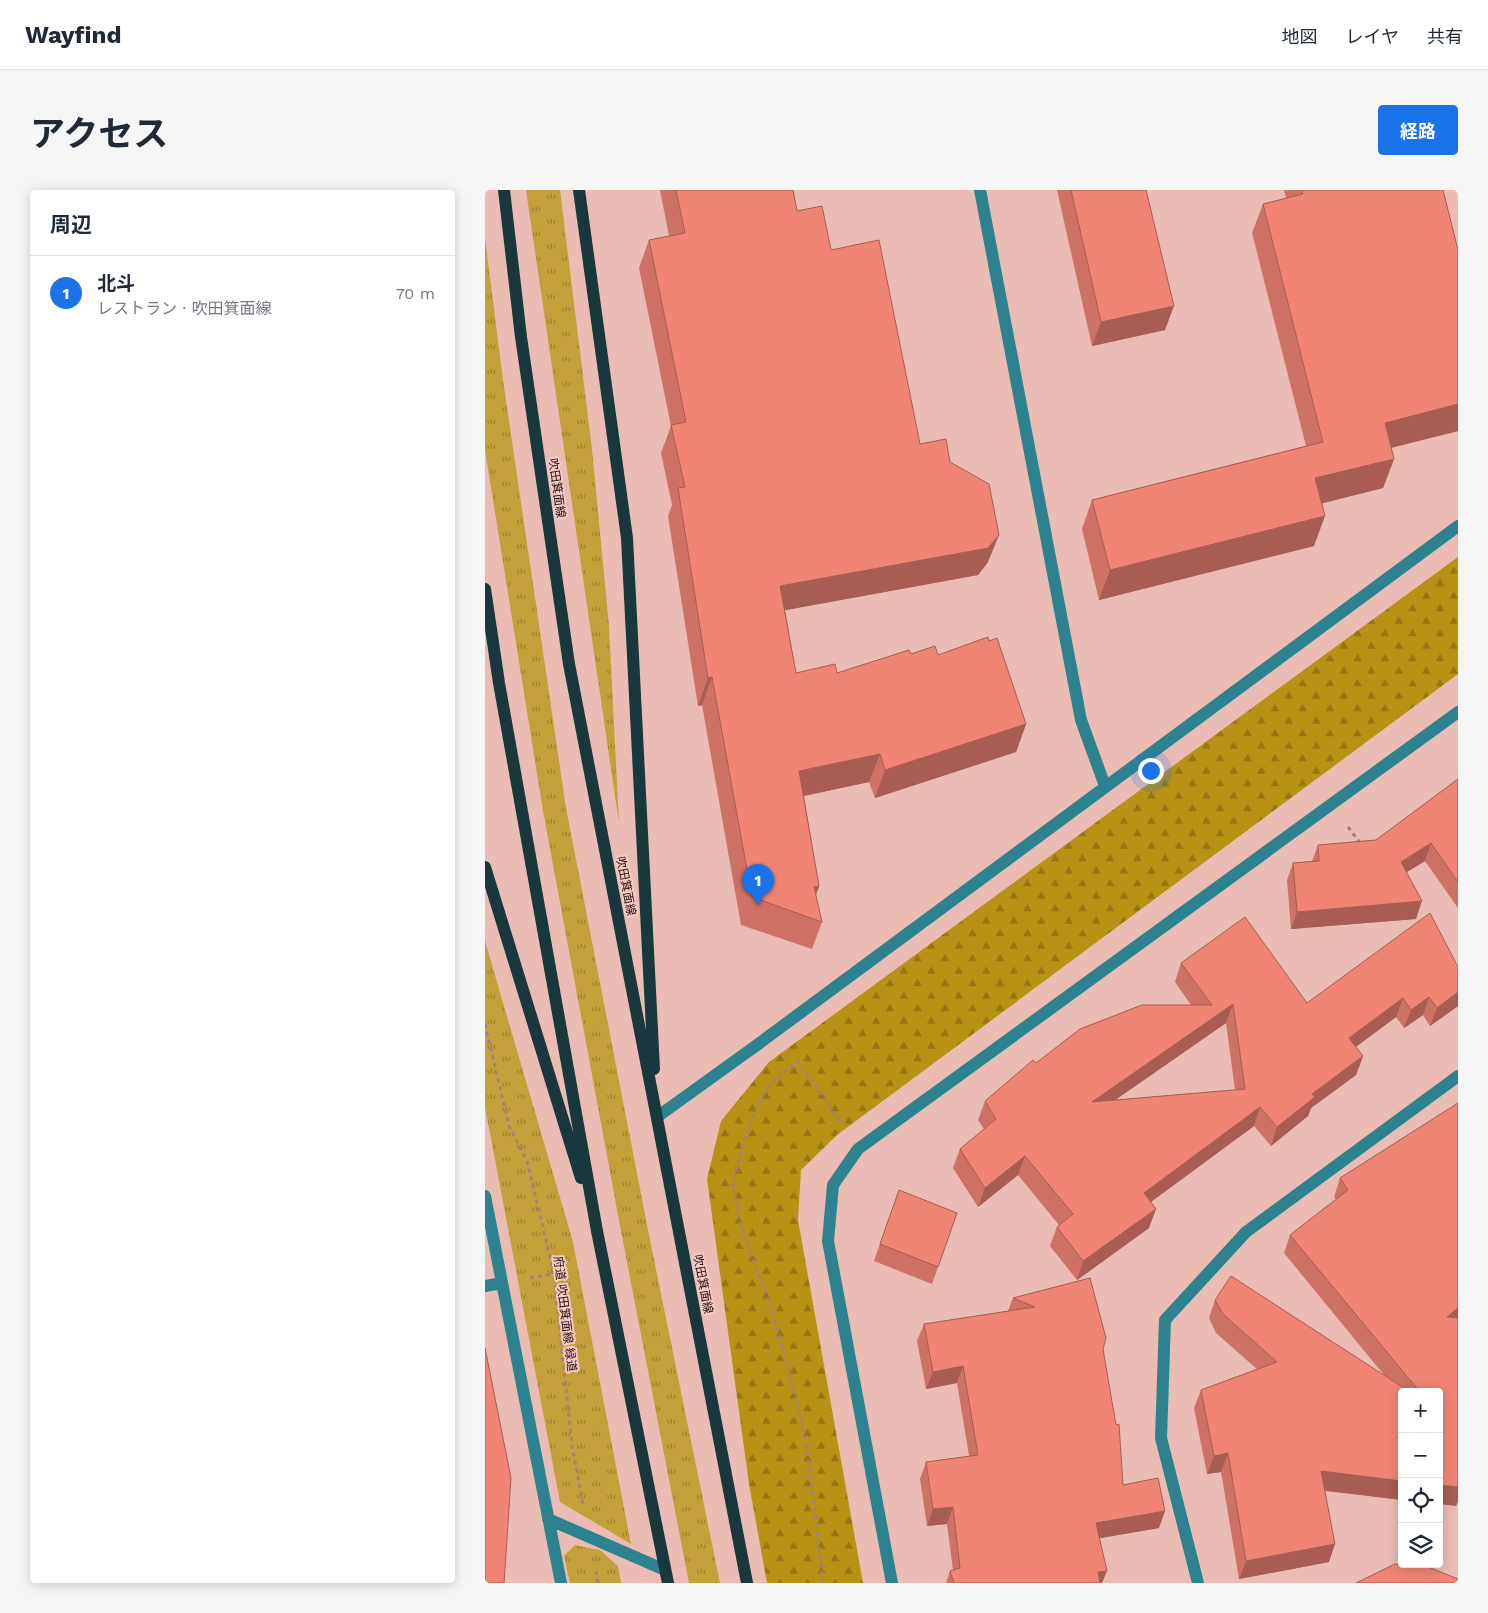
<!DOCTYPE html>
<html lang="ja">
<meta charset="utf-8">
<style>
:root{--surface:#fff;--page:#f6f6f7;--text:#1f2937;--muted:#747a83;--line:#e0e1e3;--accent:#1a73e8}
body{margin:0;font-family:"Work Sans","Noto Sans JP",sans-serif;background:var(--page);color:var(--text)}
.controls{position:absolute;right:15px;bottom:15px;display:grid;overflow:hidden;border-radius:5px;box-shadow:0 2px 12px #0003}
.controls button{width:45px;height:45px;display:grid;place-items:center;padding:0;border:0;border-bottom:1px solid var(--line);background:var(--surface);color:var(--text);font:25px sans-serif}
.you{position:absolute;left:665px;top:580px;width:18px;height:18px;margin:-12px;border:4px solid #fff;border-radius:50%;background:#1a73e8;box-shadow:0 0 0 8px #1a73e833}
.badge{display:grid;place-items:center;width:32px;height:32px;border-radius:50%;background:var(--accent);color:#fff;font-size:16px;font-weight:700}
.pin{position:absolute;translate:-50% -41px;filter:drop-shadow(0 1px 2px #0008)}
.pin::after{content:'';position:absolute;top:26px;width:18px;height:15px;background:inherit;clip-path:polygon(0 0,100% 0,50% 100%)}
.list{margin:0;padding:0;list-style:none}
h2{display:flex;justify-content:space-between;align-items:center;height:65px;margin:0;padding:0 20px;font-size:21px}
h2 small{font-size:16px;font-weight:400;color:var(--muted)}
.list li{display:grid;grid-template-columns:32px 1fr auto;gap:15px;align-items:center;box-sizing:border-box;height:75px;padding:0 20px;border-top:1px solid var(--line)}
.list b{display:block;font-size:19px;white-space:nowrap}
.list p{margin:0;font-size:16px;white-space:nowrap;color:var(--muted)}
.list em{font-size:16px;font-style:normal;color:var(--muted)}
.icon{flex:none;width:28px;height:28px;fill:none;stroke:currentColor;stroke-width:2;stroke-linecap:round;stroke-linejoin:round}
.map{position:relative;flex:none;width:973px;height:1393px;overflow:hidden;border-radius:5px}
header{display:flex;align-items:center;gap:30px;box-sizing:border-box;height:70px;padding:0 25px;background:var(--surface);border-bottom:1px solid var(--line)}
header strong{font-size:24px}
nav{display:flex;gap:28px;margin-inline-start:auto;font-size:18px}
.intro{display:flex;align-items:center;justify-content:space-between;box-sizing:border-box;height:120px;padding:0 30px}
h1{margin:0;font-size:35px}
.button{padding:12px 22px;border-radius:5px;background:var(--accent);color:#fff;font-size:18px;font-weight:700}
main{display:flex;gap:30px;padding:0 30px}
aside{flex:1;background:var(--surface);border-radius:5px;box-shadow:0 2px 12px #0003}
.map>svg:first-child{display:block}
.grass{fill:url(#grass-tufts)}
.forest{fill:url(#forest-firs)}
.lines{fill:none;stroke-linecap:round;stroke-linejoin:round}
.path{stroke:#a4807b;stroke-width:3;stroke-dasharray:4 4;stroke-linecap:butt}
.minor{stroke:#2d828f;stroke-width:12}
.major{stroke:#18383d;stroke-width:12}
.wall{fill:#ce7265;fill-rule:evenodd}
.shaded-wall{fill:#a85d52}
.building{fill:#f08575;stroke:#a85d52;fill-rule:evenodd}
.labels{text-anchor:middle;stroke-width:4;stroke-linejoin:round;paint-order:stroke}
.street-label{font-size:12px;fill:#221210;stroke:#f7c9c1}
</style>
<header>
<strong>Wayfind</strong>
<nav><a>地図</a><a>レイヤ</a><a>共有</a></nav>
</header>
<div class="intro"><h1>アクセス</h1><a class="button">経路</a></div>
<main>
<aside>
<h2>周辺<small></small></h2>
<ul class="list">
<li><span class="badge">1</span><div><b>北斗</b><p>レストラン · 吹田箕面線</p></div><em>70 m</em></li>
</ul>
</aside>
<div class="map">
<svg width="973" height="1393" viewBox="0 0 973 1393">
<defs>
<pattern id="grass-tufts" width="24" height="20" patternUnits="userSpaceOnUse" patternTransform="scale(1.25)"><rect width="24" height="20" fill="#c3a039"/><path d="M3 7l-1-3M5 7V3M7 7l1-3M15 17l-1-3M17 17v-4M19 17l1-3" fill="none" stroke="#9e812f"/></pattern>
<pattern id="forest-firs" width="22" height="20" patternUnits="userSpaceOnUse" patternTransform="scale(1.25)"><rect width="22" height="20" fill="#b89215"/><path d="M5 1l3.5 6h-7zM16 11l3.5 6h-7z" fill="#957612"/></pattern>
</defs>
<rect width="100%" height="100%" fill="#eabcb4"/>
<!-- grass -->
<path class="grass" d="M41,0h34l32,259 17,177 10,197z
M0,48l18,142 63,428 83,427 71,348h-31l-68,-352 -78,-420 -58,-361z
M0,751l88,301 58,302 -71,-42 -75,-395z
M90,1355l25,5 18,16 3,17h-51l-6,-27z"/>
<!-- forest -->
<path class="forest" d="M973,367v117l-621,461 -36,35 -3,50 65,363h-96l-18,-99 -42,-305 14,-58 48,-59z"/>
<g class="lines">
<!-- path -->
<path class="path" d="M863,637l13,17
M0,834l24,102 18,35 27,113 18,172 11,58
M45,1088l24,-4
M111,1381l2,12
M338,1393l-14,-121 -5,-31 -15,-60 -18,-64 -31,-84 -7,-39 9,-38 15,-39 11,-20 15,-14 16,-12 43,64"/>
<!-- minor -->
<path class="minor" d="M495,0l101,530 24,66
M172,927l104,-75 697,-516
M0,1006l76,387
M0,1096l17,-3
M63,1329l117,51
M407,1393l-64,-342 5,-56 25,-36 600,-437
M713,1393l-37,-145 4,-118 81,-88 212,-156"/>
<!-- major -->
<path class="major" d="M19,0l17,147 48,327 178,919
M94,0l48,348 27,531
M0,399l14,94 98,548 71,352
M0,677l96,311"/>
</g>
<!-- wall -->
<path class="wall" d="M175,0h133l4,21 34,39 89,194 30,18 38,100 -10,13 -193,35 11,63h41l74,-19 27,1 88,69 -10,28 -141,46 -6,-16 -65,14 15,90 -3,9 6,27 -10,27 -71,-24 -39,-220 -4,1 -30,-190 4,-11 -11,-52 10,-27 -32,-158 10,-28 20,-4z
M572,0h89l19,140 -73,16z
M799,0h159l15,60v181l-67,17 3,11 -11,29 -62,15 -7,43 -215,54 -17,-71 10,-29 214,-54 -54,-213 11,-29 23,-6z
M973,589v129l-33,-47 -18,11 9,47 -125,10 -4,-49 6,-17 19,-2 6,-16 58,-5z
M696,773l126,40 151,-36v39l-28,20 -7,-11 -19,13 -8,-11 -40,30 7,9 -7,19 -45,33 -3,8 -37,30 -17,-20 -103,76 -2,26 -72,52 -27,-34 7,-19 2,-2 -41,-50 -40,32 -25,-39 7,-19 24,-20 -6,-9 7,-19 51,-38 155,-58 -16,-23zM741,833l9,67 -120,10z
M973,913v398l-2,5 -17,-114h-37v108l-77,-9 4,71 -90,17 -18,-107 -14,2 -13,-66 7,-18 56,-21 -41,-36 -7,-15 6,-18 169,75 -100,-122 6,-18 46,-36 -2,-2 6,-19z
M414,1000l39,77 -6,17 -58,-23z
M605,1088l13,71 20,136 36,43 -60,10 3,45h-156l4,-12 3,-1 -6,-46 -20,2 -7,-47 6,-17 43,-6 -12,-73 -31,6 -9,-48 7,-17 84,-13 5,-13z"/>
<!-- shaded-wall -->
<path class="shaded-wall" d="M689,116l-9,24 -73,16 9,-24z
M973,214v27l-84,21 11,-29z
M909,269l-11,29 -79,20 11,-30z
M840,326l-11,30 -215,54 11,-30z
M514,345l-11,27 -10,13 -208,38 10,-27z
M227,487l-10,28 -4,1 10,-28z
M541,534l-10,28 -141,46 10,-28z
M395,564l-11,28 -80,17 10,-28z
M946,653l-6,18 -30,18 6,-17z
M334,696l-10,28 5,-27z
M937,711l-6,18 -125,10 6,-17z
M973,802v14l-28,20 7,-18z
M944,807l-6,18 -19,13 7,-18z
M918,808l-7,19 -54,40 7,-19z
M748,814l-7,19 -141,98 7,-19z
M878,866l-7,19 -45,33 -3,8 -37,30 6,-19 35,-33z
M775,917l-6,19 -117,86 7,-19z
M540,966l-7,19 -40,32 7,-19z
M671,1019l-7,19 -72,52 6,-19z
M973,1118v14l-11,-5z
M478,1176l-6,17 -31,6 7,-17z
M743,1263l-7,19 -14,2 7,-18z
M836,1281l81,10v19l-88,-11z
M954,1295l19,2v14l-2,5 -17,-2z
M468,1317l-6,17 -20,2 6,-17z
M680,1321l-6,17 -69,12 6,-17z
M850,1354l-6,18 -90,17 7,-18z
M622,1381l-5,12h-8l4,-11z"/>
<!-- building -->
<path class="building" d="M191,0h117l4,21 25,-5 9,44 48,-10 41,204 26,-5 4,23 39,22 10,51 -11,13 -208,38 16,87 39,-9 2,9 72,-23 2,4 24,-8 3,9 50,-18 1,4 8,-3 29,86 -141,46 -5,-16 -81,17 20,115 -5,1 8,35 -70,-25 -40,-220 -4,1 -30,-190 7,-1 -14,-62 15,-3 -37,-182 36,-7z
M586,0h75l28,116 -73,16z
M817,0h141l15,60v154l-73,19 9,36 -79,19 10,38 -215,54 -18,-70 231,-58 -60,-238 40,-10z
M973,589v103l-27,-39 -30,19 21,39 -125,11 -4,-49 26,-2 -1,-16 58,-5z
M945,723l28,54v25l-21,16 -8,-11 -18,13 -8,-12 -54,40 14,18 -51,38 3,3 -38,30 -17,-20 -116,86 12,16 -73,52 -26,-34 16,-13 -48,-58 -40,32 -25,-39 36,-30 -11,-18 48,-41 3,3 44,-34 62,-24h70l-31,-42 64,-46 62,86zM748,814l12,85 -153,13z
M973,913v205l-11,9 11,1v169l-19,-2v-93h-19l-130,-157 58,-45 -8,-12z
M414,1000l58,23 -19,54 -58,-23z
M746,1086l179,116h-8v89l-81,-10 14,73 -89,17 -18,-108 -14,3 -13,-66 76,-28 -54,-48 -8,-14z
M605,1088l16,60 -3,11 13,76 3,-1 4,61 35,-7 7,33 -69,12 11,48 -9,1 2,11h-146l-4,-12 10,-3 -7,-61 -20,2 -7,-47 52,-7 -15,-89 -30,6 -9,-48 111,-17 -22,-9z
M0,1158l26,130 -7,105h-19z
M910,1374h26l37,15v4h-102z"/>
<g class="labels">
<!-- street labels -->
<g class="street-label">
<text transform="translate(72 298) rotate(82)" y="4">吹田箕面線</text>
<text transform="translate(141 696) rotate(79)" y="4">吹田箕面線</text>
<text transform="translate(218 1094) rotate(79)" y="4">吹田箕面線</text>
<text transform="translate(80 1124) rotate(83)" y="4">府道 吹田箕面線 緑道</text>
</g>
</g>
</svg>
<div class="controls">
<button>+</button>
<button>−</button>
<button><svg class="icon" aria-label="locate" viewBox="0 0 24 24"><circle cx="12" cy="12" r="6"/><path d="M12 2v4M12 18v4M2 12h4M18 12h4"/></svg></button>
<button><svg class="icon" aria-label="layers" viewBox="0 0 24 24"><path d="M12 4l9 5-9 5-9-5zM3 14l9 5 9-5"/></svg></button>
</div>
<div class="you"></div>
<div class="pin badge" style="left:273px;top:715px">1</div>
</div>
</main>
